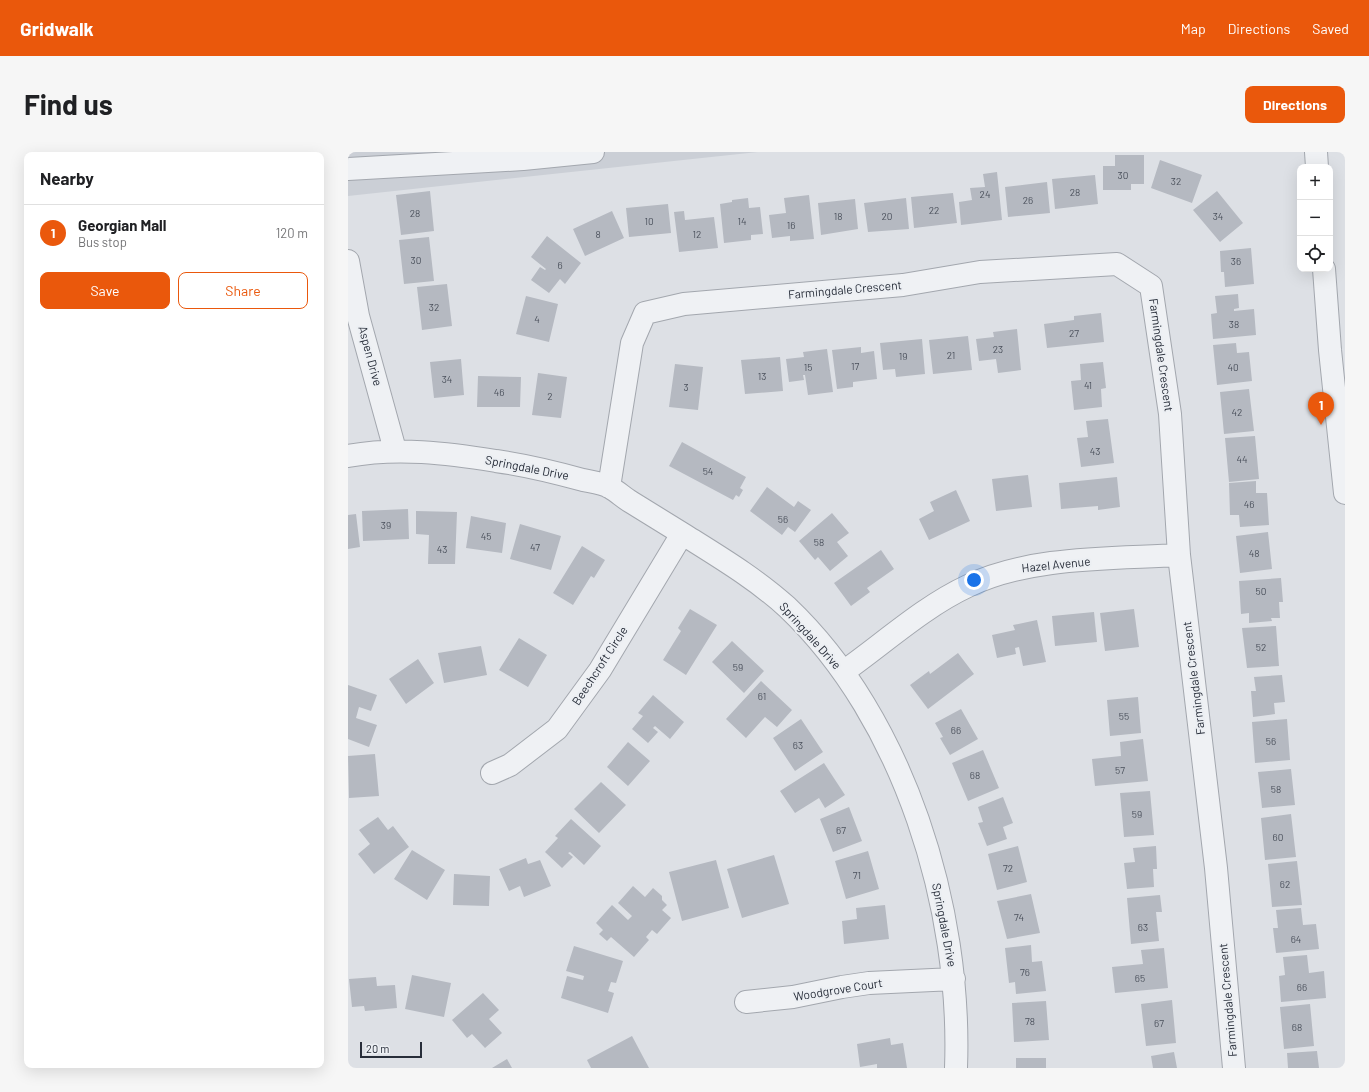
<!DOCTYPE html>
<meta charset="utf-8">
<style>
:root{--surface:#fff;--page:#f6f6f6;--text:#202124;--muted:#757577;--line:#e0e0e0;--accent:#ea580c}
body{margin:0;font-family:Barlow,sans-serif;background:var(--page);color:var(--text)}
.controls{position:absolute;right:12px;top:12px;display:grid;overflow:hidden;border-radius:8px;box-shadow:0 4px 16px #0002}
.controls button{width:36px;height:36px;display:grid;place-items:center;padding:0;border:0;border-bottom:1px solid var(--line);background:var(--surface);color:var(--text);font:20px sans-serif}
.scale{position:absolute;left:12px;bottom:10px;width:62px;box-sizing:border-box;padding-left:4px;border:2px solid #282e3a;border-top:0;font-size:11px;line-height:14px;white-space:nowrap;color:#282e3a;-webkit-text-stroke:3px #eceff3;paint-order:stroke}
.you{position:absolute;left:626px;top:428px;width:14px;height:14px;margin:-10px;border:3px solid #fff;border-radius:50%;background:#1a73e8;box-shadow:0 0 0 6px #1a73e833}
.badge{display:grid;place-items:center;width:26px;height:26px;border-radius:50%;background:var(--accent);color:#fff;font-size:13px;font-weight:700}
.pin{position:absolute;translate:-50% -33px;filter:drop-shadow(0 1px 2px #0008)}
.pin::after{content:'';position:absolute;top:21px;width:14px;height:12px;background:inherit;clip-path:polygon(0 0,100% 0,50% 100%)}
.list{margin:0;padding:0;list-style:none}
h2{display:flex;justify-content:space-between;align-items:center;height:52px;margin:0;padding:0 16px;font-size:17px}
h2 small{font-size:13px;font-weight:400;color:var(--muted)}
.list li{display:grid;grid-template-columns:26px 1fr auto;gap:12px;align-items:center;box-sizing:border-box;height:56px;padding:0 16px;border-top:1px solid var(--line)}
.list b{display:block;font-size:15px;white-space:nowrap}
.list p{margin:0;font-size:13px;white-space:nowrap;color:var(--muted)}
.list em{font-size:13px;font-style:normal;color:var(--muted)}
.actions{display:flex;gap:8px;padding:12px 16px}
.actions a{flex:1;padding:9px 0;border:1px solid var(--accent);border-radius:8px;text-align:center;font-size:14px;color:var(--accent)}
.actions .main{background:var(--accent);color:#fff}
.icon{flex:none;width:22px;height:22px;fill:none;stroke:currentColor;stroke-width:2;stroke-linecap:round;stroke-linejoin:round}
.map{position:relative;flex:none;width:997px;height:916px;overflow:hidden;border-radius:8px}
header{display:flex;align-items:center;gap:24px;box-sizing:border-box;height:56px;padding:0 20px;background:var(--accent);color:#fff}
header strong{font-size:19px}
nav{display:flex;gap:22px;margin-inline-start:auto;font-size:14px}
.intro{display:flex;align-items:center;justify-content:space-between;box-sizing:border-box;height:96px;padding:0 24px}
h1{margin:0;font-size:28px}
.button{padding:10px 18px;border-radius:8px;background:var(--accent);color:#fff;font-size:14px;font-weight:700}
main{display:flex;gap:24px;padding:0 24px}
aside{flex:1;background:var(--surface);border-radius:8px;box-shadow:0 4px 16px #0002}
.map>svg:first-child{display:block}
.built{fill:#cbcfd6}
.building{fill:#b5b9c1}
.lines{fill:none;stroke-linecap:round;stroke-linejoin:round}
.minor-casing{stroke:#a3a7ae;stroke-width:24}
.minor{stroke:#eff1f4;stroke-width:22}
.labels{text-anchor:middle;stroke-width:4;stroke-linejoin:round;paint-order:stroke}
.number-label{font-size:10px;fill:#4b515c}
.street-label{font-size:12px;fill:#282e3a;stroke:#eceff3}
</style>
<header>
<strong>Gridwalk</strong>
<nav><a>Map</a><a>Directions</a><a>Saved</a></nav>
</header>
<div class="intro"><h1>Find us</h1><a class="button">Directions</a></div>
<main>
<aside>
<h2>Nearby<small></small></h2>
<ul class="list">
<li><span class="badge">1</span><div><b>Georgian Mall</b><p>Bus stop</p></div><em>120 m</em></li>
</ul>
<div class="actions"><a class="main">Save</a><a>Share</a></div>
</aside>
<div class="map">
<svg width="997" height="916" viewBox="0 0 997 916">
<rect width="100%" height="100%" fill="#dde0e5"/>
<!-- built -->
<path class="built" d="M0,0h410l-410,44z"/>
<!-- building -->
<path class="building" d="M767,3h29v29h-13v6h-28v-24h12z
M812,8l42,15 -10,28 -41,-15z
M649,20l5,48 -41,5 -2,-23 13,-2 -2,-12 15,-1 -2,-13z
M747,23l3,29 -43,5 -3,-30z
M699,30l3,31 -42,4 -3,-30z
M82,39l4,40 -33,4 -5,-40z
M869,39l26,32 -23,19 -27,-32z
M605,41l4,30 -43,5 -3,-31z
M461,43l5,44 -24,2v-5l-18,2 -3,-23 17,-2 -2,-15z
M400,46l1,10 11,-1 3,27 -12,1v5l-27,3 -4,-39 12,-2v-2z
M558,46l3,31 -41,3 -4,-29z
M507,47l3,30 -37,6 -3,-32z
M320,52l3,29 -42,4 -3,-29z
M264,59l12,27 -39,18 -12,-27z
M336,59l1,9 29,-3 4,31 -39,4 -5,-40z
M199,84l34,27 -16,21 -5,-5 -11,14 -18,-13 9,-13 5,3 1,-1 -15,-12z
M81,85l5,44 -30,3 -5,-44z
M903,96l3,36 -29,3 -1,-15h-3l-1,-21z
M99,132l5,42 -30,4 -5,-43z
M890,142l1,14 -5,1v2l20,-2 2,26 -43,4 -2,-25 6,-1 -2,-17z
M178,144l32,8 -9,38 -33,-8z
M753,161l3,29 -57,6 -3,-24 30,-4v-4z
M669,177l4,41 -23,3 -2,-14 -17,2 -3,-22 18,-2 -1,-5z
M620,184l4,34 -39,4 -4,-34z
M574,187l3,35 -29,3 -1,-8 -12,1 -3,-27z
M888,191l1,10 12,-1 3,29 -35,4 -4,-40z
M513,195v6l13,-2 3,28 -24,3v5l-16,2 -5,-39z
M479,197l6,43 -25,3 -3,-20h-2l1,5 -15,2 -3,-23 18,-2 -1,-5z
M432,205l3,34 -38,3 -4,-34z
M113,207l3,36 -30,3 -4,-36z
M755,210l3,26 -5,1 1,18 -28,3 -3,-29 10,-1 -1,-16z
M327,212l28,3 -5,43 -29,-3z
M190,221l29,4 -6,41 -29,-3z
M130,224l43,1 -1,30h-43z
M901,237l5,42 -30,3 -4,-42z
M760,267l6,44 -33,4 -4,-29 11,-1 -2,-16z
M907,284l4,43 -30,3 -4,-44z
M334,290l64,35 -6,11 3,2 -4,7 -3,-2 -3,5 -64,-34z
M680,323l4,32 -36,4 -4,-32z
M769,325l3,30 -22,3v-4l-37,3 -2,-26z
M908,329v12h11l2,32 -29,2 -1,-12h-9l-1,-32z
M419,335l27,20 4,-6 13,9 -16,22 -7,-5 -6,8 -32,-24z
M608,338l14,31 -41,19 -10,-21 15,-8 -4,-9z
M60,357l1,30 -46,2 -1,-30z
M68,359l41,1 -2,52h-27l1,-29 -13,-1z
M484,361l17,20 -12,9 11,14 -18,15 -12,-14 -3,3 -16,-19z
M8,362l4,33 -12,2v-34z
M123,364l35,7 -4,30 -36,-5z
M172,372l41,12 -10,34 -41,-11z
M920,380l4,37 -32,4 -4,-37z
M234,394l23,14 -11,18 -3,-2 -18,29 -20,-12z
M533,398l13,19 -27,19 3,4 -19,14 -17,-23z
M933,426l2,24h-4l1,16h-9l1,3 -23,2v-10l-8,1 -2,-33z
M342,457l27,16 -31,50 -23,-15 18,-29 -3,-3z
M786,457l5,38 -34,4 -5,-38z
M746,460l3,30 -42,4 -3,-30z
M689,468l9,42 -23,4 -4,-19 -4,1 1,6 -19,4 -5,-23 23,-5 -2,-5z
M928,474l3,40 -32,2 -5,-40z
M171,486l28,17 -19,32 -29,-17z
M384,489l32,30 -20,22 -32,-31z
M133,494l6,29 -43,8 -6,-30z
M610,501l16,21 -46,35 -18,-24 19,-14 1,3z
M70,507l16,24 -28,21 -17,-25z
M934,523l3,27 -11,1 1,11 -22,3 -2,-26h5l-2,-14z
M413,529l31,29 -15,17 -12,-10 -19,21 -20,-19z
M0,533l29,10 -6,16 -12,-4 -3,11 21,7 -8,22 -21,-8z
M305,543l31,27 -14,17 -15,-13 -2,2 5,4 -10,11 -16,-14 11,-13 -5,-3z
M790,545l3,36 -31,3 -3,-36z
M613,557l17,30 -28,16 -10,-17 3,-1 -8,-14z
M453,567l22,33 -28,19 -22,-33z
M939,567l3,41 -35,3 -3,-41z
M795,587l5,42 -53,5 -3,-27 29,-3 -1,-14z
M280,590l22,19 -22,25 -21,-19z
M635,598l16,38 -31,13 -16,-38z
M27,602l4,42 -30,2 -1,-42z
M476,611l21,32 -20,13 -6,-10 -24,15 -15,-22z
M943,617l4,36 -33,3 -4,-36z
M253,630l25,23 -27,28 -25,-24z
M802,639l4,44 -30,2 -4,-44z
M655,645l10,26 -10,4 4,12 -20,7 -9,-23 5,-1 -5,-15z
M501,655l13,34 -29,11 -13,-33z
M943,662l5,43 -31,3 -4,-42z
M30,665l10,13 5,-4 16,21 -35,27 -16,-20 12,-10 -11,-14z
M223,667l30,27 -17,19 -14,-13 -2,1 5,4 -11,11 -17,-16 13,-14 -3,-2z
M670,694l9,36 -30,8 -9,-36z
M808,694l1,23h-4l1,18 -27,2 -3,-26 11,-1 -2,-14z
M64,698l33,20 -18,30 -33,-21z
M520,699l11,38 -33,10 -11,-38z
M426,703l15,49 -47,14 -15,-49z
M178,706l2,6 12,-4 11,26 -27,11 -4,-11 -11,5 -10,-22z
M368,708l13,48 -47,13 -13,-49z
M949,709l5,44 -30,2 -4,-43z
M106,722l36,2 -1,30 -36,-1z
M285,734l12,11 8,-9 9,8v4l5,5 -5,5 9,8 -14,16 -5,-4 -6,7 3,3 -15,17 -23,-20 -4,4 -8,-7 4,-4 -7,-7 16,-18 16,15 4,-4 -14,-13z
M683,742l9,39 -33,6 -10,-38z
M812,743l2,17h-6l3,29 -28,3 -4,-46z
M537,753l4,34 -45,5 -2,-23 15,-2 -1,-11z
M953,756l2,17 13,-1 3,25 -43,4 -3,-25h5l-2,-18z
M683,793l1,17 10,-1 4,30 -30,3 -1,-12 -6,1 -4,-35z
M226,794l49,15 -7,22 -5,-1 -3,9 6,2 -6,20 -47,-15 6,-22 16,4 1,-4 -18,-5z
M816,796l4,40 -53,5 -3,-26 31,-3 -2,-14z
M959,803l2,18 15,-2 2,27 -45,4 -2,-26 6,-1 -2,-18z
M64,823l39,8 -7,34 -39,-8z
M28,825l1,9 18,-1 2,23 -32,3 -1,-5 -12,1 -3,-28z
M135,841l16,17 -10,9 13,14 -17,15 -13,-14 -5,4 -15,-18z
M824,848l4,43 -30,3 -5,-42z
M698,849l3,39 -35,2 -2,-39z
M962,852l4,42 -30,3 -4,-42z
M284,884l17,32h-58l-4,-8z
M542,886l1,7 12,-2 4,25h-30v-4l-17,3 -3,-23z
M969,899l2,17h-31l-1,-15z
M826,900l3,16h-24l-2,-12z
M668,906h30v10h-30z
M159,907l5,9h-20z"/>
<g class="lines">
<!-- minor casing -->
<g class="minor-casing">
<path id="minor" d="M968,0l1,15
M0,17l175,-10 70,-7
M0,109l10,55 37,134
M976,117l6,81 15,143
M0,304c49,-9 99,-3 148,5 29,4 58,11 87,19 9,2 20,3 28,8 7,4 13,10 20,14 18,11 37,23 55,34 35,22 70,43 101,71 118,112 175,302 169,461
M261,335l23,-144 13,-30 39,-9 219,-19 77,-13 137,-8 34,22 19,128 9,141 37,313 18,200
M495,520c40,-28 80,-65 125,-86 62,-30 143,-27 211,-31
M144,621l18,-8 47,-36 43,-59 82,-136
M398,850l47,-5 49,-10 27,-4 85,-4"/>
</g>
<!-- minor -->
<use href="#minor" class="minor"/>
</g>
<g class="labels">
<!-- number labels -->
<g class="number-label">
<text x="775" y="27">30</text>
<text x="828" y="33">32</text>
<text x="727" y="44">28</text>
<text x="637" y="46">24</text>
<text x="680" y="52">26</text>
<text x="586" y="62">22</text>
<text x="67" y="65">28</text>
<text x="490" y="68">18</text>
<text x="539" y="68">20</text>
<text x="870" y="68">34</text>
<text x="301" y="73">10</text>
<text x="394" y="73">14</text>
<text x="443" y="77">16</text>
<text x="250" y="86">8</text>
<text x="349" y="86">12</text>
<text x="68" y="112">30</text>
<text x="888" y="113">36</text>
<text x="212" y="117">6</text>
<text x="86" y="159">32</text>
<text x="189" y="171">4</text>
<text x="886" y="176">38</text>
<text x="726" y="185">27</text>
<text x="650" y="201">23</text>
<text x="603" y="207">21</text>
<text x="555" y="208">19</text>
<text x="507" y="218">17</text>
<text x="460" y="219">15</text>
<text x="885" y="219">40</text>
<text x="414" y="228">13</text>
<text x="99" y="231">34</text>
<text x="740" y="237">41</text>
<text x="338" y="239">3</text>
<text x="151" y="244">46</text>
<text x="202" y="248">2</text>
<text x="889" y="264">42</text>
<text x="747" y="303">43</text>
<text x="894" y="311">44</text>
<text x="360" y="323">54</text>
<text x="901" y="356">46</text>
<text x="435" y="371">56</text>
<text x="38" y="377">39</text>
<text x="138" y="388">45</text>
<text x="471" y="394">58</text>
<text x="187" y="399">47</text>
<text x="94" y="401">43</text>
<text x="906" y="405">48</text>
<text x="913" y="443">50</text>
<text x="913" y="499">52</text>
<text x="390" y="519">59</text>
<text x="414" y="548">61</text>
<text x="776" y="568">55</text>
<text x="608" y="582">66</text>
<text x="923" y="593">56</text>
<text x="450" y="597">63</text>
<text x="772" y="622">57</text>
<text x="627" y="627">68</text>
<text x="928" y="641">58</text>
<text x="789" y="666">59</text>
<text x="493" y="682">67</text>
<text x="930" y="689">60</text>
<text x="660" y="720">72</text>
<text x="509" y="727">71</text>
<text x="937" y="736">62</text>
<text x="671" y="769">74</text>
<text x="795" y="779">63</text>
<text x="948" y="791">64</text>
<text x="677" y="824">76</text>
<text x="792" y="830">65</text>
<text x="954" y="839">66</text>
<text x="682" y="873">78</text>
<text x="811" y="875">67</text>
<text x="949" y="879">68</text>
</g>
<!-- street labels -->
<g class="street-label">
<text transform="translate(497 138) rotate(-5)" y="4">Farmingdale Crescent</text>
<text transform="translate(813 203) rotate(82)" y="4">Farmingdale Crescent</text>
<text transform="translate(22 204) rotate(75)" y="4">Aspen Drive</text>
<text transform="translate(179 316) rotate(11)" y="4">Springdale Drive</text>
<text transform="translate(708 413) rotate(-6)" y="4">Hazel Avenue</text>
<text transform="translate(462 484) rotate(48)" y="4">Springdale Drive</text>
<text transform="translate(252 514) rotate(-57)" y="4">Beechcroft Circle</text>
<text transform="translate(846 526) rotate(-97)" y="4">Farmingdale Crescent</text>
<text transform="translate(596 773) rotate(79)" y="4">Springdale Drive</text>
<text transform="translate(490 838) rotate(-9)" y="4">Woodgrove Court</text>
<text transform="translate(880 848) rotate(-95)" y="4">Farmingdale Crescent</text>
</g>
</g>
</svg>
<div class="controls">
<button>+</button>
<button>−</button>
<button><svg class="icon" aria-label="locate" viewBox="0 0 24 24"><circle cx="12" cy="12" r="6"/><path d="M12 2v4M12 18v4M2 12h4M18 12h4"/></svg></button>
</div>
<div class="scale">20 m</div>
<div class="you"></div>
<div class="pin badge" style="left:973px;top:273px">1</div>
</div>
</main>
